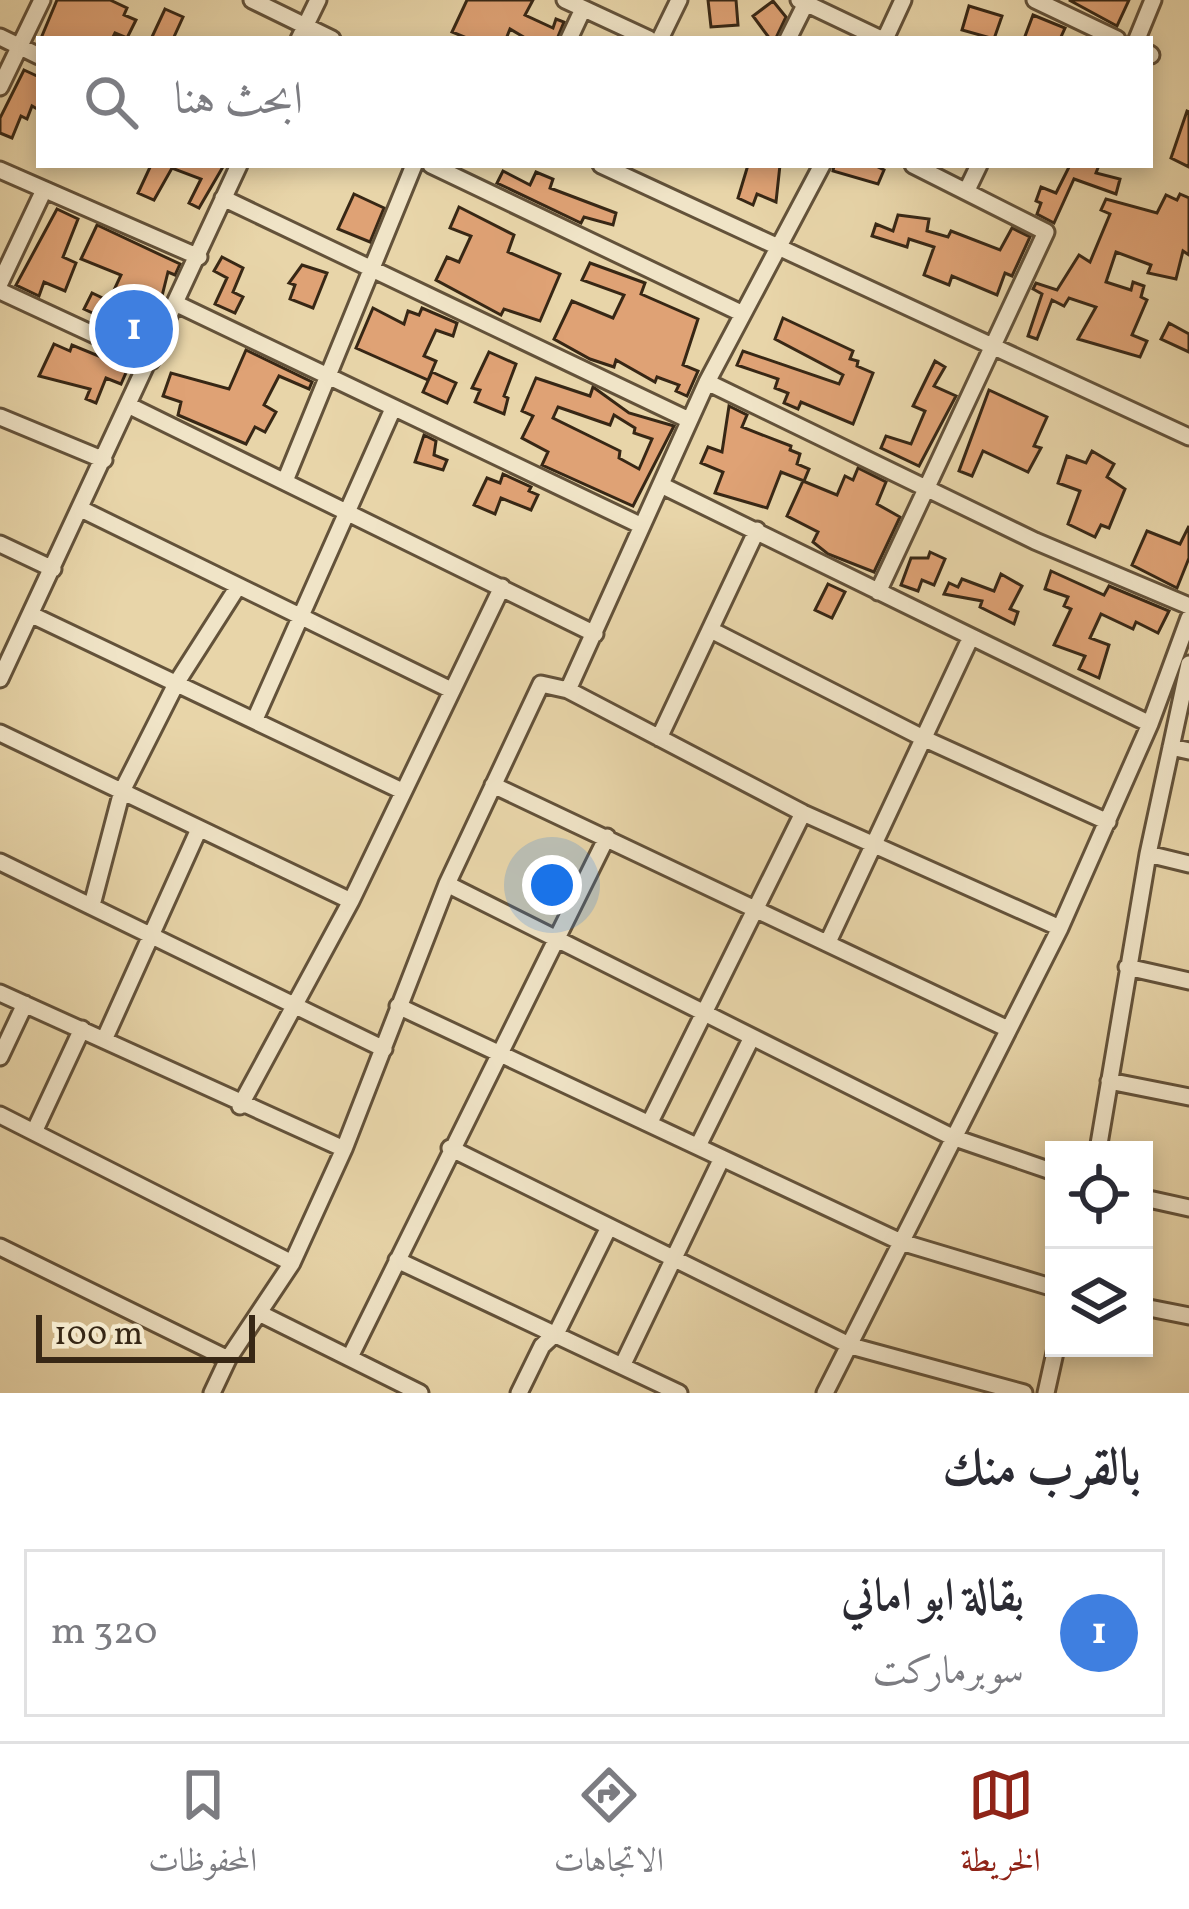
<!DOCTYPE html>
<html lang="ar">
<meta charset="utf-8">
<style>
:root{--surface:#fff;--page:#f2f2f3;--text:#2b2b33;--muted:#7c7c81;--line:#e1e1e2;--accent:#8f2418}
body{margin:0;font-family:Vollkorn,Amiri,serif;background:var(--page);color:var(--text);direction:rtl}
.controls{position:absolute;right:36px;bottom:36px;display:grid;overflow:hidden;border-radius:0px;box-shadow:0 6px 18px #0003}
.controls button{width:108px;height:108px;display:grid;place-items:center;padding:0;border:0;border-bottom:3px solid var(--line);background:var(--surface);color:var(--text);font:60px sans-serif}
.scale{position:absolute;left:36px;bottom:30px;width:219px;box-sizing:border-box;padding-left:12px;border:6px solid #372715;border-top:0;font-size:33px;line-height:42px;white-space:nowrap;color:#372715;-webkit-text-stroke:9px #f0e4c7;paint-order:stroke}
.you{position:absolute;left:552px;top:885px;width:42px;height:42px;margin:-30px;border:9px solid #fff;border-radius:50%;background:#1a73e8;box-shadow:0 0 0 18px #1a73e833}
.badge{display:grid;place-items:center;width:78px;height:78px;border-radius:50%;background:var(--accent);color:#fff;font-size:39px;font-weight:700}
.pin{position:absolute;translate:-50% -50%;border:6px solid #fff;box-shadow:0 3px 12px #0006}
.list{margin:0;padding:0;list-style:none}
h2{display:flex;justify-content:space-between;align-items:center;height:156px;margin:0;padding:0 48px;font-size:51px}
h2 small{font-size:39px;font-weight:400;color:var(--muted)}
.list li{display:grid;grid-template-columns:78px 1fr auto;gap:36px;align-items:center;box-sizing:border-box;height:168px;margin:0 24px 24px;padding:0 24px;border:3px solid var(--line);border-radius:0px}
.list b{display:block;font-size:45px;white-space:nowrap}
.list p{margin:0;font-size:39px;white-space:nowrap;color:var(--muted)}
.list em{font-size:39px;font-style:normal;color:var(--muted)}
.icon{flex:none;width:66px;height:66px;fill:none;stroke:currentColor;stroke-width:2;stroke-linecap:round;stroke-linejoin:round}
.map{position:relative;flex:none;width:1189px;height:1393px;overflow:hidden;direction:ltr}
.search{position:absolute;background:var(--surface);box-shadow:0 6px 18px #0003;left:36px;right:36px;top:36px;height:132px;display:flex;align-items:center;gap:30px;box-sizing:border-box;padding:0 42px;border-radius:0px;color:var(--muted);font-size:45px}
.sheet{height:348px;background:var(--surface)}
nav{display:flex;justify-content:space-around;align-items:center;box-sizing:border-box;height:168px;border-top:3px solid var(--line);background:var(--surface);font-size:33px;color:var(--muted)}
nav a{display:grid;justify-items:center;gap:6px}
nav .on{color:var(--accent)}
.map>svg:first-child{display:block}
.building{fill:#dfa275;stroke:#372715;stroke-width:3;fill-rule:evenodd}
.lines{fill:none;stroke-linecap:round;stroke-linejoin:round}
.minor-casing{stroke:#63523a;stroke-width:21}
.minor{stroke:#f0e4c7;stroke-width:15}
</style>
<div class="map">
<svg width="1189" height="1393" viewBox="0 0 1189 1393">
<rect width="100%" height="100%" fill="#e8d5a9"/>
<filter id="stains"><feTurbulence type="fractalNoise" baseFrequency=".00167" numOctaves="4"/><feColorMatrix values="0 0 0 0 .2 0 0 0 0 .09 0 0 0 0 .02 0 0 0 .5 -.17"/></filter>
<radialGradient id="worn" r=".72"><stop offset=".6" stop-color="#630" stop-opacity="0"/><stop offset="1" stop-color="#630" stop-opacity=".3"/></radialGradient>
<!-- building -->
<path class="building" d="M57,0h53l17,8 -3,7 12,5 -9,18 -12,-5 -3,6 -73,4z
M467,0h66l-8,15 28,13 3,-9 8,3 -7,17h-30l-17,-10 -4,10h-37l-17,-7z
M708,0h28l2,25 -27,2z
M1069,0h60l-12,26z
M773,1l13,16 -10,21 -6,1 -17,-23z
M969,6l33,10 -8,23 -32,-9z
M165,9l18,8 -10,22h-22z
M1033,15l32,13 -5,11h-36z
M24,70l15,7v33l-7,-4 -5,13 -6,-3 -9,22 -12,-5v-15z
M1187,111l2,1v55l-18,-9z
M151,165h73l-25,43 -10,-5 12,-24 -29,-11 -18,32 -16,-7z
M748,165h32l-4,37 -19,-8 -4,11 -15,-7z
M834,165h40l10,5 -6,14 -45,-13z
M1070,165h29l-3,8 24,6 -4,15 -42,-15 -20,44 -17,-9 4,-11 -5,-2 5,-14 15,6z
M503,171l27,14 6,-13 17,7 -3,9 66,25 -3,12 -29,-8 -3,6 -84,-40z
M354,194l30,14 -14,34 -32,-13z
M1180,194l9,4v57l-6,-4 -7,28 -28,-6 3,-8 -35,-13 -10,30 25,8 2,-8 11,4 -3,11 6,3 -15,35 15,6 -7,16 -62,-18 18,-32 -27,-9 -5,8 -12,-6 -15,39 -9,-3 14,-42 -9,-5 3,-6 21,7 22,-35 11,7 20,-48 -9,-4 5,-11 51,14 9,-18 11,5z
M459,207l55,28 -6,17 52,22 -20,47 -36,-12 -3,6 -65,-35 11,-23 12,5 12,-26 -21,-8z
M57,209l21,10 -15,38 13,6 -11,28 -21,-9 -5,14 -23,-11z
M898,215l31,4 -2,12 21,6 3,-6 49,19 12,-22 18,9 -18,39 -7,-3 -8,22 -45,-19 -3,9 -25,-10 10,-28 -25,-8 -2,8 -35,-11 4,-12 17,7z
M97,225l83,39 -5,11 -7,-3 -9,36 -25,-11 -11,26 25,9 -5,12 -45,-21 3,-6 -17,-8 8,-16 17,8 12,-26 -40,-16z
M222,257l21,11 -10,24 10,5 -8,16 -20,-9 12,-26 -13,-7z
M590,263l55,20 -4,11 57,25 -15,46 15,6 -11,25 -11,-5 3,-6 -22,-8 -2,5 -39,-22 -2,7 -24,-8 -36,-20 18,-38 41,17 11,-23 -42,-15z
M302,265l25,8 -14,35 -23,-9 5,-14 -6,-2z
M373,308l31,16 4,-13 11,4 3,-7 35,15 -4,13 -17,-6 -12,26 12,5 -8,19 -72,-32z
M783,318l70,33 -3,8 8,2 -1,5 16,7 -20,51 -52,-22 -3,7 -14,-6 4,-10 -13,-5 3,-9 -41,-14 6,-14 96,33 4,-9 -68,-36z
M1169,323l20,11v18l-28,-13z
M54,344l16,7 2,-6 56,23 -7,16 -15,-6 -10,25 -10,-4 4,-10 -51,-13z
M246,350l66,32 -3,7 -30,-13 -15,29 12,7 -11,20 -10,-5 -9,17 -68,-29 3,-13 -18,-6 8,-23 58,16z
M489,352l27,12 -12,32 4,2 -4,16 -29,-12 5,-12 -8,-2z
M935,361l10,6 -11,19 22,10 -37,70 -38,-18 5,-12 25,8 14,-33 -12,-5z
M432,372l24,11 -9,20 -24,-11z
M536,378l54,18 3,-9 36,26 45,13 -41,80 -91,-41 6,-13 -26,-14 11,-22 -11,-5zM558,407l52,18 4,-10 21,13 -1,5 18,6 -13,30 -20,-11 1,-7 -67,-33z
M989,390l58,27 -13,29 7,2 -13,24 -45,-21 -11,25 -13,-5z
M729,406l18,9 -5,12 49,19 -1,4 10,4 -3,10 12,5 -5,12 -23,-9 -14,36 -52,-15 8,-21 -22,-9 7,-16 14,5z
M424,435l12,6 -2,14 13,5 -4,10 -28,-8z
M1092,451l22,13 -7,13 18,12 -16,39 -8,-3 -6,12 -27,-13 12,-33 -22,-8 9,-27 19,7z
M858,468l28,14 -9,22 23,13 -26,55 -46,-18 -15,-12 5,-10 -31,-16 16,-35 34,14 8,-19 8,4z
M503,474l28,13 -2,4 9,4 -7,15 -30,-12 -6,16 -21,-9 13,-27 13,5z
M1189,526v32l-12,30 -45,-23 15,-34 33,13z
M930,552l15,7 -11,26 -12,-5 -4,11 -17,-6 10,-27h17z
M1051,571l53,24 5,-9 60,25 -11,22 -22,-11 -3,7 -32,-15 -11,24 19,7 -10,33 -20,-9 6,-13 -31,-11 17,-36 -7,-3 4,-9 -23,-8z
M1001,574l21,12 -12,23 8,3 -4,12 -34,-17 2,-6 -38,-7 5,-11 9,4 4,-8 32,12z
M828,584l17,8 -13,26 -17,-8z"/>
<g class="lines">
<!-- minor casing -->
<g class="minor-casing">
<path id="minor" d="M252,0l80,39
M565,0l84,39
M799,0l82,39
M1035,0l82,39
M0,37l39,19
M299,39l19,-39
M569,39l14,-30
M660,39l19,-39
M788,39l18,-36
M885,39l18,-39
M1137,39l16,-39
M1150,54l1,1
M0,87l42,-87
M431,165l310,148
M601,165l588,272
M0,170l199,87
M967,190l12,-25
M223,198l466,222
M0,283l44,-93
M0,291l151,70
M177,304l465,222
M707,382l328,159 154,65
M130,406l465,228
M0,417l104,43
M285,481l129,-316
M661,485l489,239
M81,509l370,181
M0,544l53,25
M878,592l168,-360 -133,-67
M32,615l368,175
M711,630l214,109 183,83
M0,679l239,-514
M568,690l139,-308 115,-217
M256,717l136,-306
M0,733l351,168
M659,738l98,-208
M1171,747l18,4
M493,785l515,244
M1148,854l41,10
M0,862l384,187
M447,884l505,253 102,35
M92,905l30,-114 55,-109 60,-94
M828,942l142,-303
M1127,967l62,14
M0,993l344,156
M398,1006l503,236 153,46
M104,1040l95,-211
M0,1057l25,-53
M1109,1081l80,16
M240,1106l111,-205 151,-314
M0,1115l292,148
M650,1122l153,-309
M34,1132l48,-103
M698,1146l53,-107
M450,1148l401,198 173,47
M1098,1150l50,-296 41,-190
M1144,1198l45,10
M0,1247l228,112
M397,1260l282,133
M1144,1307l45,9
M261,1314l159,79
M350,1357l257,-520
M623,1364l99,-206
M212,1393l16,-34 64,-96 52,-114 103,-265 94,-200 27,6 235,123 257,115
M519,1393l23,-47 15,-14 52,-105
M825,1393l235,-465 90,-204 39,-106
M1046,1393l10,-45"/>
</g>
<!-- minor -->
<use href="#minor" class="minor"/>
</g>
<rect width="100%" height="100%" filter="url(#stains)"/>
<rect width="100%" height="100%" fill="url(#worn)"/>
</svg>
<div class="controls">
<button><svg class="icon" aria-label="locate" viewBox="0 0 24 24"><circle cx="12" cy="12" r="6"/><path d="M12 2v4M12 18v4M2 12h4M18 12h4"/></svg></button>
<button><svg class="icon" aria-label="layers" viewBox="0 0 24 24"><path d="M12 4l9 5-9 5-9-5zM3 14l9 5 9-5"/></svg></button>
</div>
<div class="scale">100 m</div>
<div class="you"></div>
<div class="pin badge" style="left:134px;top:329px;background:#3f7fe0">1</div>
<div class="search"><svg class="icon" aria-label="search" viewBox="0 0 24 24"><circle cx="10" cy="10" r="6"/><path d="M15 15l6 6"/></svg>ابحث هنا</div>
</div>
<section class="sheet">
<h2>بالقرب منك<small></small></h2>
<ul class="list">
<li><span class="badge" style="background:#3f7fe0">1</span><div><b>بقالة ابو اماني</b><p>سوبرماركت</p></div><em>320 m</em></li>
</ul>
</section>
<nav>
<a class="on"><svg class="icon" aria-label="map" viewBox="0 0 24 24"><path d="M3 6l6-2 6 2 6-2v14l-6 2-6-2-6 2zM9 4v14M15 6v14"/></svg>الخريطة</a>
<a><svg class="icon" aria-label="directions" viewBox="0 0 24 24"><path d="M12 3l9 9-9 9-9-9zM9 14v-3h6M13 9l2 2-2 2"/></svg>الاتجاهات</a>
<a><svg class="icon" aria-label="saved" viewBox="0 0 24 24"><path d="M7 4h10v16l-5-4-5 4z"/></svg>المحفوظات</a>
</nav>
